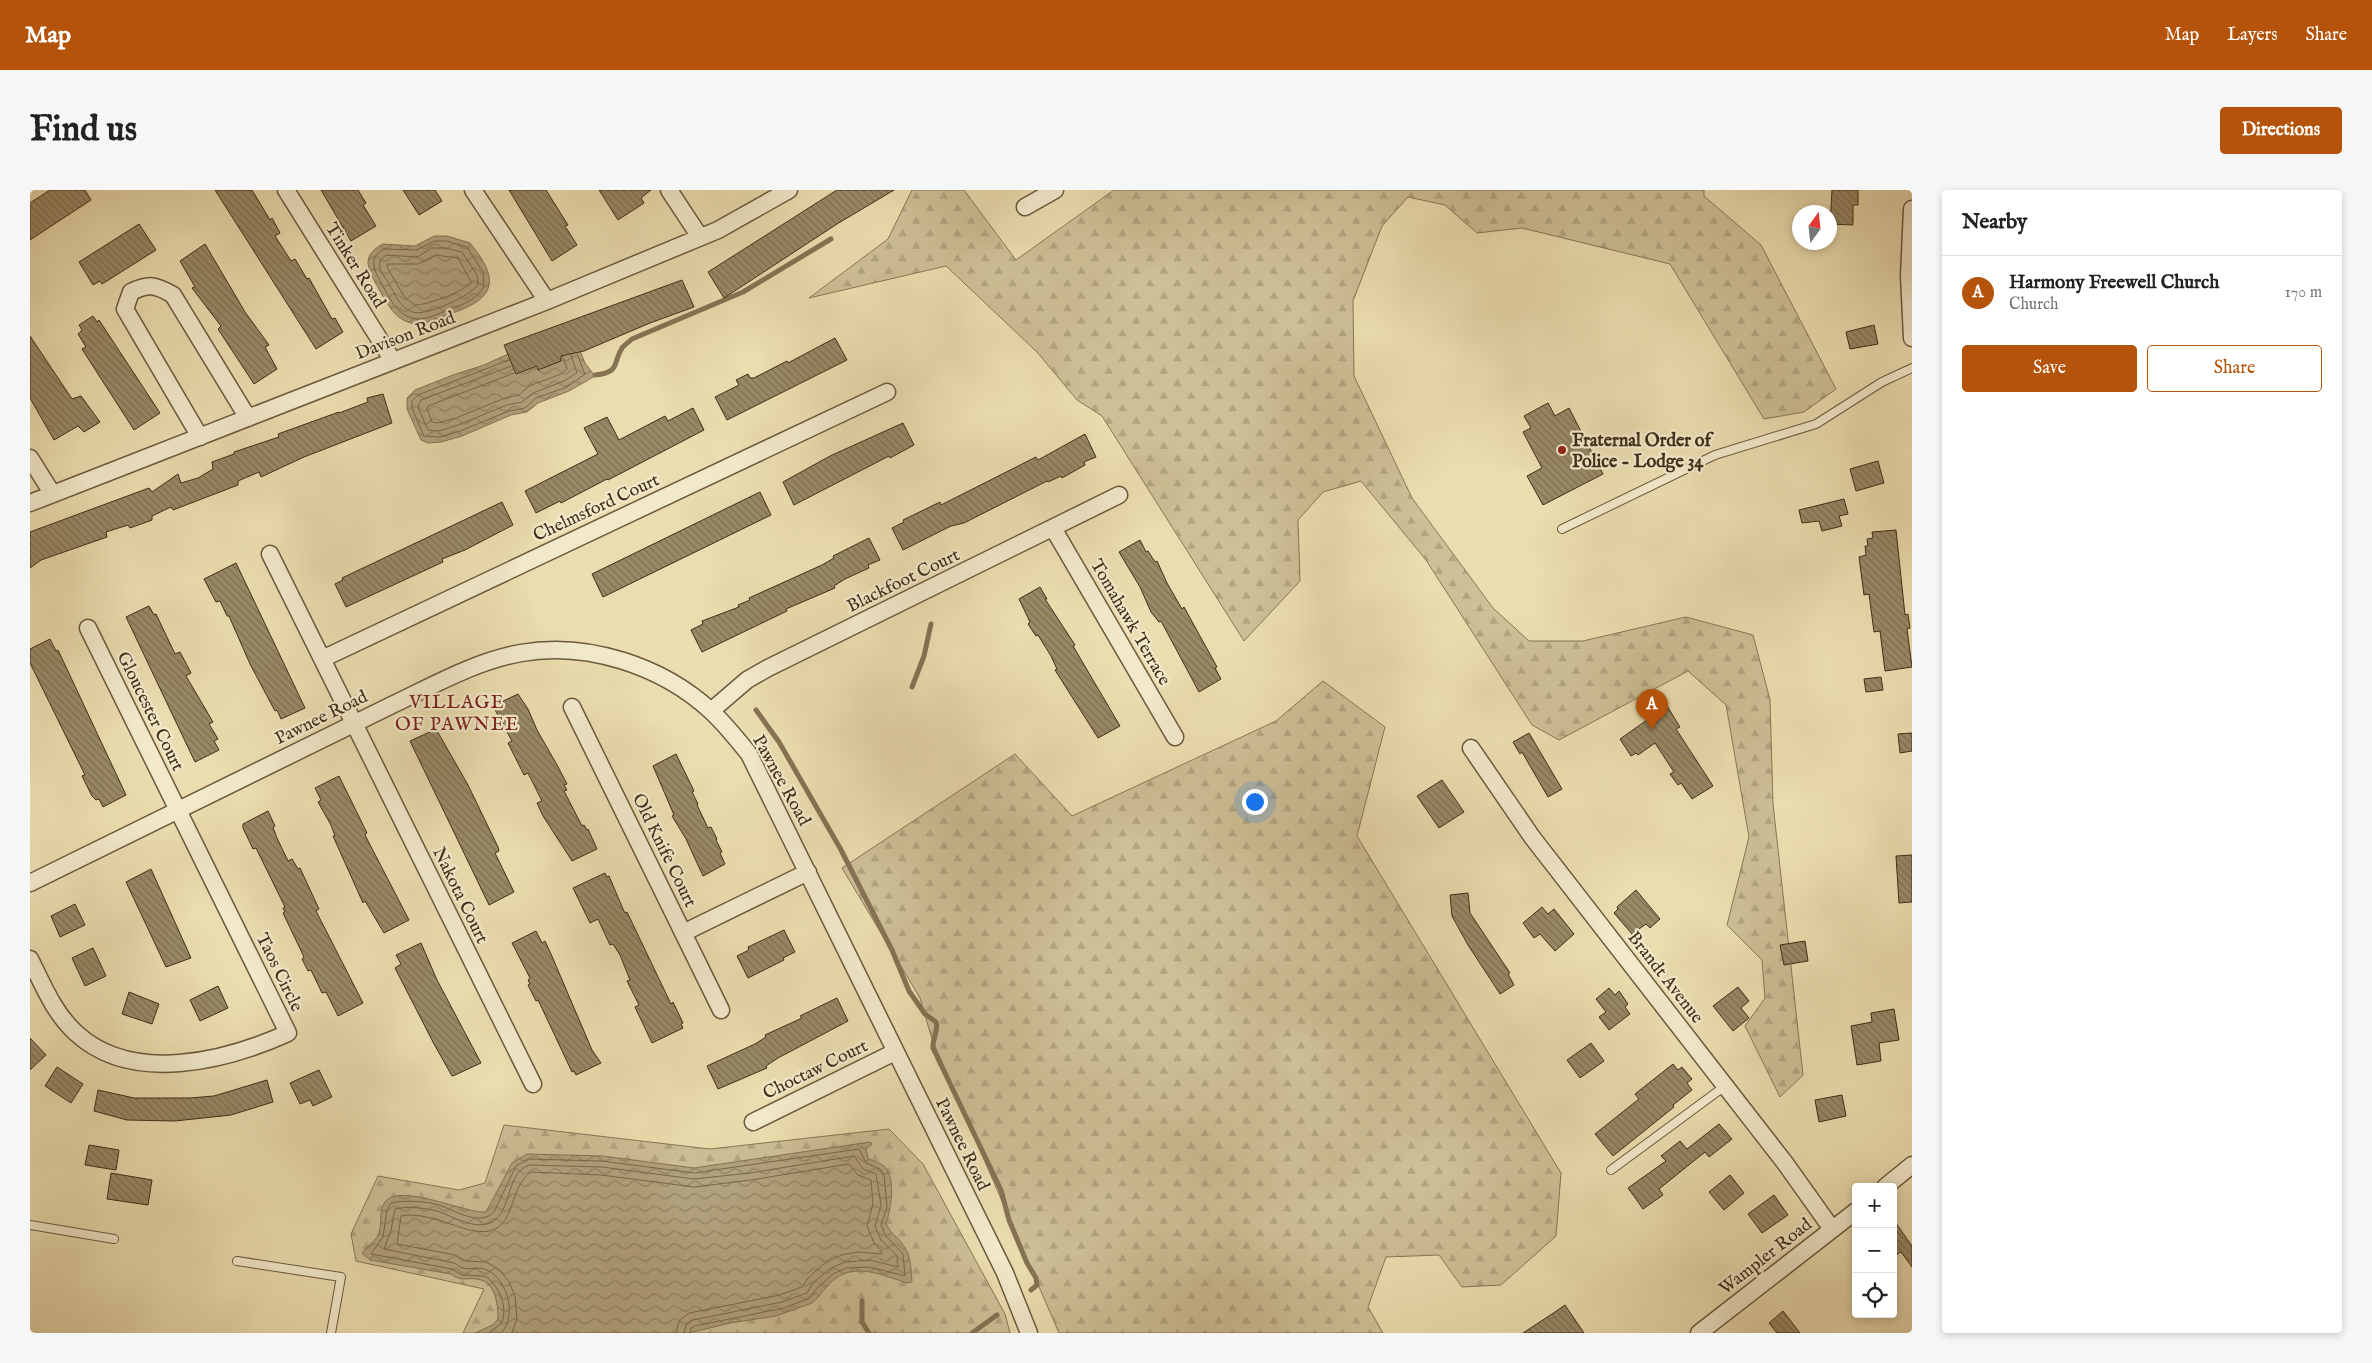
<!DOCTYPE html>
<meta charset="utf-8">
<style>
:root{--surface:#fff;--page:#f6f6f6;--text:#222;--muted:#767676;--line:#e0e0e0;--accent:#b45309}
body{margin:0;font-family:"IM FELL English",serif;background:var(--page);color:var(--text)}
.controls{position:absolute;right:15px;bottom:15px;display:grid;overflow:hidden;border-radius:5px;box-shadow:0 2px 8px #0003}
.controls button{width:45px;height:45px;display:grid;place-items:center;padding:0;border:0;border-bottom:1px solid var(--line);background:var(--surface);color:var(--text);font:25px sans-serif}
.compass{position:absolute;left:1762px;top:15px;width:45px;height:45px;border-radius:50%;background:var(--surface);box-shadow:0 2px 8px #0003;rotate:15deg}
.you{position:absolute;left:1224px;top:611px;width:18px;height:18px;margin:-12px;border:4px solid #fff;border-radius:50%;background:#1a73e8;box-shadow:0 0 0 8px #1a73e833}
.badge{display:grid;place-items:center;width:32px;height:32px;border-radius:50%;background:var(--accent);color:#fff;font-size:16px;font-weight:700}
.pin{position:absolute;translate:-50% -41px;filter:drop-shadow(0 1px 2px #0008)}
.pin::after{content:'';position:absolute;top:26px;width:18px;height:15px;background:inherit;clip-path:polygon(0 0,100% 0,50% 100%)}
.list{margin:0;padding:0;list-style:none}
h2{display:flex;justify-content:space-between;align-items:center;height:65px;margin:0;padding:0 20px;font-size:21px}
h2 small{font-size:16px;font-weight:400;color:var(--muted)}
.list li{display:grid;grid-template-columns:32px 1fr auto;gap:15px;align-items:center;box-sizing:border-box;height:75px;padding:0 20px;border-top:1px solid var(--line)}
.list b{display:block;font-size:19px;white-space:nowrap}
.list p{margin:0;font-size:16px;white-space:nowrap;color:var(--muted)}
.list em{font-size:16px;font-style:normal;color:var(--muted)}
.actions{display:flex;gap:10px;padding:15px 20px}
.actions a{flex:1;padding:11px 0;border:1px solid var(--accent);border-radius:5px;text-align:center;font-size:18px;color:var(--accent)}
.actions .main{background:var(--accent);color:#fff}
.icon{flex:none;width:28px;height:28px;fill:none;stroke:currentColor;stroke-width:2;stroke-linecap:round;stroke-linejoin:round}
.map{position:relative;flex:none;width:1882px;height:1143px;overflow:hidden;border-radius:5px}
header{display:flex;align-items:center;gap:30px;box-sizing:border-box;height:70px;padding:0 25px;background:var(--accent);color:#fff}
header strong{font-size:24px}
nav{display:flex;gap:28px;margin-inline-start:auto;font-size:18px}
.intro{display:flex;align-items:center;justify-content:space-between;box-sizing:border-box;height:120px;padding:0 30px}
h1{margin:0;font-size:35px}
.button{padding:12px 22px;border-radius:5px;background:var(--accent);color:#fff;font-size:18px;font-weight:700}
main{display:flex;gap:30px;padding:0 30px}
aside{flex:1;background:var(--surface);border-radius:5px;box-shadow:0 2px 8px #0003}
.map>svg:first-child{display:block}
.forest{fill:url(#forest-firs);stroke:#877658}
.water{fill:url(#water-waves);stroke:#847354}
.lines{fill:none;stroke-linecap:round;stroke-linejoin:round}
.shore{stroke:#78674a;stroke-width:1}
.stream{stroke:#847354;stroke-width:5}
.building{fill:url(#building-back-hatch);stroke:#402d19}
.service-casing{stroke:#6b593e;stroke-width:10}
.minor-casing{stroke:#6b593e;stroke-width:19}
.service{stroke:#f2e9cb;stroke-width:8}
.minor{stroke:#f2e9cb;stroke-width:16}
.poi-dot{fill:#8f2418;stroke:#f2e9cb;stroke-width:2}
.labels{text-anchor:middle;stroke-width:4.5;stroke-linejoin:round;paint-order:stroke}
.street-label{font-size:18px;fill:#402d19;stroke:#f2e9cb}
.poi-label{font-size:18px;font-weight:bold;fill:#402d19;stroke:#f2e9cb;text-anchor:start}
.neighbourhood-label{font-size:19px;letter-spacing:1px;fill:#7a1f14;stroke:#f2e9cb}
</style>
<header>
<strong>Map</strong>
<nav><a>Map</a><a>Layers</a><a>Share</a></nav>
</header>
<div class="intro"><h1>Find us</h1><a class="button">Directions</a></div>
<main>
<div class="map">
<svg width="1882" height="1143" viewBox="0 0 1882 1143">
<defs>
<pattern id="forest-firs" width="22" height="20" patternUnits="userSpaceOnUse" patternTransform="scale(1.25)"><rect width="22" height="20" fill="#cebf96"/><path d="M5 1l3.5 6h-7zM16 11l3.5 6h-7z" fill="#b2a481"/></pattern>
<pattern id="water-waves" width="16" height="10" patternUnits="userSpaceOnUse" patternTransform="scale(1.25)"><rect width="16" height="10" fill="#b1a17c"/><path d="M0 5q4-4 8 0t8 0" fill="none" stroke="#918465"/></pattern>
<pattern id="building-back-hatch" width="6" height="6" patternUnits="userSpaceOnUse" patternTransform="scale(1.25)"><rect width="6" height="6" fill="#998967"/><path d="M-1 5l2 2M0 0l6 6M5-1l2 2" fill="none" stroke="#7e7054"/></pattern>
</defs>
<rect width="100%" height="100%" fill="#ebddaf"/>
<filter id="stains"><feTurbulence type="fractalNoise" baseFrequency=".004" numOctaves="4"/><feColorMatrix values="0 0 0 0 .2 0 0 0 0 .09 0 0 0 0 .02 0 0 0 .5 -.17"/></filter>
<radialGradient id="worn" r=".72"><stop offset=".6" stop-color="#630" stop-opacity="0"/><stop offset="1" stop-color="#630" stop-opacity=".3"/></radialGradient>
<!-- forest -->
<path class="forest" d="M882,0h52l52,70 98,-70h590v6l57,49 75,144 -32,23 -40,7 -94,-155 -148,-36 -45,5 -32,-28 -37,-8 -26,29 -29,75 1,75 58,122 81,110 36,33h54l103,-24 67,18 17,65 3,104 30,271 -23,22 -35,-71 20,-28 -3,-38 -35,-35 22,-88 -23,-132 -38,-34 -129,69 -27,-15 -106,-165 -65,-79 -38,11 -25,28 2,61 -56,60 -142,-225 -25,-16 -40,-48 -91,-86 -137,32 79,-59z
M1293,491l62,46 -28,109 204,337 -5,63 -55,49 -39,2 -23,-32 -53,2 -18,50 15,26h-324l-127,-294 -12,-41 -78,-130 173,-114 57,62 204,-95z
M474,935l206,24 179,-20 34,35 82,150 5,19h-547l21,-44 -128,-28 -5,-27 27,-58 81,14 26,-7z"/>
<!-- water -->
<path class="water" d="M404,46h13l23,7c33,40 23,57 -23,72 -11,4 -24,11 -36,8 -16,-4 -23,-18 -31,-32 -9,-17 -23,-34 3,-47l32,2z
M546,151l9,22 10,13 -26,15 -31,12 -11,9 -16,3 -49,21 -21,6 -13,1 -7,-3 -14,-31v-11l8,-8 38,-15 31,-10 35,-16z
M840,952l2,2 -6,5 2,9c5,4 12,4 17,9 11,12 6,42 1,56 4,10 9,12 15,19 10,12 10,26 11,40l-5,1c-22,-7 -49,-20 -71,-5 -10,7 -15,18 -24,25l-36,13 -46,7 -41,10h-214l18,-8 5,-6c0,-13 -2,-35 -17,-39 -11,-4 -20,3 -30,-6l-81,-14 -8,-7c4,-7 12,-10 16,-17 5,-10 0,-25 7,-34 15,-20 81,12 101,10l26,-49 15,-9 76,2 91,12z"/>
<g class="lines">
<!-- shore -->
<path class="shore" d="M405,51h11l21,6 16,25 1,15c-9,13 -20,17 -35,23 -11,3 -25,12 -37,8 -15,-4 -21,-18 -28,-30 -7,-13 -19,-29 0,-39l32,1z
M402,58h13l17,4 15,23 1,10c-8,11 -53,32 -66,27 -14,-6 -17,-19 -24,-30 -5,-8 -10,-12 -8,-21l6,-6 31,2z
M406,65l22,3 13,24c-7,10 -44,23 -56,23l-10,-7 -17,-29 -1,-5h31z
M479,170l-91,35 -6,6v7l12,28 16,1 20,-6 49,-20 16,-3 11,-10 31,-11 18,-13 -8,-20
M481,176l-90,34 -3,7 10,23 11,1 19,-6 49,-20 15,-3 11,-9 31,-12 13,-8 -6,-18
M484,183l-86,33 -1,3 5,13 6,1 18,-5 49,-20 14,-3 10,-9 32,-12 6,-5 -4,-12
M458,1143l13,-9c8,-16 -2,-39 -16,-48l-23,-1 -10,-6 -81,-15 12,-17 4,-27 4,-7c15,-3 34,-2 48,2 15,5 41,22 55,7l22,-46 12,-7 74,2 92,12 165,-24 7,14 14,6 4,6 3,32 -6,18 5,11 17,18 2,22 -35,-9 -24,1 -13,6 -16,14 -7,10 -26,10 -89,18 -4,2 -1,5
M471,1143c17,-17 6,-54 -14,-63 -8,-4 -16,0 -24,-2 -3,0 -6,-4 -9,-5l-70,-14 7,-19 4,-21c12,-3 30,-1 42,2 15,5 39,20 55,11 20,-11 14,-49 37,-57l73,2 92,12 56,-6 104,-17 9,13 13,5 5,31 -6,21 6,14 16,16 1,11 -28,-7 -25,2 -16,7 -17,15 -5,9 -25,9 -89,18 -7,5 -2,8
M482,1143l5,-14 -2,-23 -6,-14 -9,-12 -14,-8 -20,-1 -11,-6 -58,-11 4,-28c21,-4 45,7 65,13 54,15 38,-38 65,-57l70,3 93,12 57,-7 98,-16 9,11 13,5 2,24 -6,22 7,17 8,8 -1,3 -22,-2 -18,3 -16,8 -17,15 -6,9 -22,8 -91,18 -10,8 -3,12"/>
<!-- stream -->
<path class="stream" d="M565,185c26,-3 17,-11 27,-27 2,-3 7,-6 10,-9l111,-47 88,-53
M882,497l12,-31 7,-32
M726,520l23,32 61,106 52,102 17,41 16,23 11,8c3,9 -4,17 -3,26l68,142 8,30 18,43 9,15 1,7 -6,5
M832,1111v21l7,11
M942,1143l25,-18"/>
</g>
<!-- building -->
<path class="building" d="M20,0h35l6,10 -61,40v-37z
M185,0h37l18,30 2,-2 8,15 -5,3 16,25 4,-2 12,20 2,-1 23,41 3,-1 8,14 -27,17z
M291,0h37l8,13 -3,2 13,21 -25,15z
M373,0h32l7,11 -23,14z
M479,0h37l22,35 -3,1 12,19 -25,16z
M569,0h52l-10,8 3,5 -26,17z
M807,0h57l-57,34 -113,74 -16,-26z
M1802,0h26v15h-5v20l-23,-1z
M109,34l17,26 -54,34 -2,-3 -7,4 -14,-23z
M175,54l40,68 24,33 -4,2 12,22 -23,15 -36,-55 3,-3 -29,-38 3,-1 -15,-26z
M652,90l12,27 -44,16 -66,28 -23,5v5l-23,9 -1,-4 -21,8 -12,-29z
M63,126l4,6 2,-2 61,93 -26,17 -52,-81 4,-2 -8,-13 4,-4 -3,-5z
M1844,135l4,19 -28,5 -4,-17z
M0,146l42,63 9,-3 19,26 -16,10 -6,-6 -24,14 -24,-42z
M805,148l12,22 -120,60 -12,-23 24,-12 -3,-5 12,-6 2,4h4l33,-17 1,2z
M353,204l9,29 -88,34 -43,20 -2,-5 -21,9v4l-65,25 -2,-3 -19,9v4l-22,8 -2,-3 -22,7 1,5 -66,23 -11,8v-36l119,-44 3,4 26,-18 3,9 17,-5 15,-9 -1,-7 22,-8v-2l45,-15 -1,-3 61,-22v1l29,-11 -1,-4z
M1518,213l7,13 14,-8 34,66 -60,31 -16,-29 15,-8 -19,-36 8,-4 -7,-12z
M663,218l11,22 -96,50 -1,-1 -46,24 -1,-2 -24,12 -11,-22 73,-37 -14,-26 23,-11 12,23 46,-24 3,5z
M873,233l11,22 -24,13 -1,-2 -95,49 -11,-23 47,-26z
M1055,244l11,23 -12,5 1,3 -23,13 -1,-2 -13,6 -1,-1 -83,42 -13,3 -48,24 -11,-22 12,-6 -1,-2 37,-18 1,3 95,-48 2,3z
M1848,271l6,22 -28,8 -6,-22z
M730,302l11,23 -168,82 -11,-23z
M1814,309l4,15 -9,2 3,10 -20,5 -3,-10 -17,2 -3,-13z
M472,312l11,23 -48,25 -23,9 1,3 -97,45 -11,-23 8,-4 -1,-2z
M1866,340l9,85 3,-1 2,14 -3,1 5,38 -27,4 -5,-40 -6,1 -5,-38 -5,1 -5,-38 7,-2 -1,-9h3l-1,-7 6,-1 -1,-6z
M839,348l11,22 -12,5 1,3 -24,11 -11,7 1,2 -49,21 1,2 -85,41 -11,-22 12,-6 -1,-3 37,-14 -1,-2 12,-5 -1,-2 73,-33 12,-7 -1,-2z
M1110,350l6,12 2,-1 7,11 2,-1 10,22 15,26 2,-2 33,60 -2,1 6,11 -22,13 -38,-71 -2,1 -8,-10 -11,-25 -21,-35z
M206,373l69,145 -24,11 -4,-9 -2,1 -25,-47 -21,-48h-2l-7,-15 -4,1 -12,-23z
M1010,397l7,12h-2l30,46 -2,1 47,80 -22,12 -43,-68 2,-1 -6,-13 -13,-21 -2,1 -8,-12 2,-2 -11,-23z
M119,416l5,9 2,-1 19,40 5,-2 11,21 -5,3 27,46 -4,2 9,15 -4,2 5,9 -24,12 -69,-145z
M20,449l6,12 2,-1 68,145 -23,12 -4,-8 -3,1 -4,-4 -10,-20 3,-1 -55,-112v-14z
M1851,487l2,13 -17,2 -2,-13z
M488,504l10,15 9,21 20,35 10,19 -3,1 3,5 -3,1 18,35 2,-1 3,5 1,-1 9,20 -25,12 -29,-45 -6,-13 5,-2 -14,-28 -4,2 -16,-32 4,-2 -19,-35z
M1637,516l13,21 -4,2 37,57 -21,13 -11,-16 -3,2 -8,-11 4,-2 -19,-29 -17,12 -2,-2 -5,3 -11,-17z
M406,539l32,56 30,62 1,4 -4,2 19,39 -25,13 -79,-164z
M1499,543l33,56 -14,8 -26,-45 -2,2 -7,-12z
M1882,543v18l-12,2 -2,-19z
M646,564l18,37 -2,1 6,12 -1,1 11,23 3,-1 6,12 -1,1 6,12 -2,1 5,11 -22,12 -17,-37 -14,-23 2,-1 -21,-49z
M309,586l28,57 -2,1 1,3 43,83 -25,13 -19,-32 -2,2 -30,-67h2l-4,-11 -13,-23 3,-2 -6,-12z
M1412,590l22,32 -25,16 -22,-32z
M238,621l7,15 -2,1 4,11 11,23 4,-2 6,10 2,-1 19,41 -3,2 47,92 -25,13 -12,-24 -4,1 -11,-23 -3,1 -6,-12 2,-2 -21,-44 2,-1 -2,-4 2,-1 -29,-59 -3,1 -10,-21v-4z
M1882,665v47l-13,1 -3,-47z
M121,679l40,89 -25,9 -40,-85z
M575,683l2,4 2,-1 14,33 2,4 2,-1 44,92 2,-2 10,21 -2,1 2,4 -31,15 -17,-36 4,-2 -12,-24 3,-1 -10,-25 -7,-11 -3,1 -12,-26 -8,4 -17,-35z
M1606,700l24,29 -10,9 -4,-4 -14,10 -18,-21 4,-4 -1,-2z
M1438,703l2,20 40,60 -2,1 6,11 -14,9 -32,-49 -16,-29 -2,-21z
M45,714l10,21 -25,12 -9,-21z
M1512,717l6,7 6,-5 20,25 -19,17 -15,-17 -6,4 -11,-15z
M754,740l11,22 -12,6 1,2 -36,18 -11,-22 12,-6 -1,-3z
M506,741l6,12 3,-2 6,13 41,96 9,13 -25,12 -2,-4 -2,1 -32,-68 -2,-4 -2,1 -8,-16 2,-1 -2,-4 2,-2 -18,-35z
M1775,751l3,20 -24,4 -4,-20z
M391,753l16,37 44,83 -26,12 -3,1 -18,-32 -39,-76 6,-4 -5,-9z
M63,758l13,28 -21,10 -13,-28z
M188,796l10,22 -28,13 -10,-21z
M1708,797l11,14 -8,7 8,10 -16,13 -20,-25z
M1579,798l6,7 4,-4 9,13 -3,3 5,7 -21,16 -10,-13 7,-5 -10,-13z
M99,802l30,12 -7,20 -30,-10z
M807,808l11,23 -70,37 -12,8 1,2 -49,21 -11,-23 48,-22 11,-7 -1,-2 37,-17 -2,-2z
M1864,819l5,31 -20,3 2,18 -24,4 -6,-39 21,-4 -1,-9z
M0,848l16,17 -16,15z
M1561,853l13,18 -24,17 -13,-18z
M1643,874l5,6 4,-3 10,12 -5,4 5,7 -19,15 1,2 -61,49 -18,-22 44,-35 -4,-5z
M27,877l26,17 -12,19 -26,-17z
M289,880l13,27 -19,9 -3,-6 -10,4 -10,-21z
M237,890l6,22 -42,13 -56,6 -48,-1 -33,-9 4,-21 36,8h56l24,-2z
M1812,905l4,21 -27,6 -4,-22z
M1689,934l13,15 -23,18 -4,-5 -46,37 4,6 -20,14 -15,-21 38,-27 -5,-5 19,-15 7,8z
M59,955l30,5 -3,20 -31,-5z
M81,983l41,7 -4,25 -41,-6z
M1700,985l14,18 -20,17 -15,-18z
M1744,1005l14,20 -26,18 -14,-19z
M1863,1029l19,27v21l-11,-15 -8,5z
M1535,1115l19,28h-61l32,-21z
M1753,1121l17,22h-23l-8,-10z"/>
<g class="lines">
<!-- service casing -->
<g class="service-casing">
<path id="service" d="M1532,339l153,-74 101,-31 66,-42 30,-14
M1581,980l114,-84
M0,1035l84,14
M207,1071l104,16 -10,56"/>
</g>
<!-- minor casing -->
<g class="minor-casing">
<path id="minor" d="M256,0l107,171
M443,0l74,111
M639,0l31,47
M995,17l30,-17
M1882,19l-3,67 3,62
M170,247l-75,-128 6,-17c18,-9 25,-7 42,3l75,123
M0,268l22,35
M0,313l517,-202 171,-71 71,-40
M1023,338l122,209
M240,364l263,530
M292,469l565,-267
M542,517l149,303
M681,521l36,-31 21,-12 351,-173
M1441,558l61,89 253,326 47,66
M0,693l364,-179c40,-19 82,-43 127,-51 66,-12 141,13 190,58 14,13 26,28 38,43l256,519 24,60
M653,743l125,-61
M0,769c13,26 24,54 46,74 56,52 150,28 212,0l-200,-405
M723,932l142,-70
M1855,997l27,-22
M1669,1143l157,-122"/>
</g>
<!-- service -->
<use href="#service" class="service"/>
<!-- minor -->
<use href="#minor" class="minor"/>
</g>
<!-- markers -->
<circle class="poi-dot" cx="1532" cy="260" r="5"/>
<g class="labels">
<!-- street labels -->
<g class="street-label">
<text transform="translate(326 75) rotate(58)" y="6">Tinker Road</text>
<text transform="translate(375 145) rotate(-21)" y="6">Davison Road</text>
<text transform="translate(566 317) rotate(-25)" y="6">Chelmsford Court</text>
<text transform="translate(873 390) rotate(-26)" y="6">Blackfoot Court</text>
<text transform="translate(1101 432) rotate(60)" y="6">Tomahawk Terrace</text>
<text transform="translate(121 521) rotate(64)" y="6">Gloucester Court</text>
<text transform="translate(291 527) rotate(-26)" y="6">Pawnee Road</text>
<text transform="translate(752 590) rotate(61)" y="6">Pawnee Road</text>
<text transform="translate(635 660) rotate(64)" y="6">Old Knife Court</text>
<text transform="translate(431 705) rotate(64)" y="6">Nakota Court</text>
<text transform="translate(250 782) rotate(64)" y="6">Taos Circle</text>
<text transform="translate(1636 787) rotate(52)" y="6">Brandt Avenue</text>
<text transform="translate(785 879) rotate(-26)" y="6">Choctaw Court</text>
<text transform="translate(933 954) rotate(64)" y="6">Pawnee Road</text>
<text transform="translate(1735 1066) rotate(-38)" y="6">Wampler Road</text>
</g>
<!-- poi labels -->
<g class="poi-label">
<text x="1542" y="256">Fraternal Order of<tspan x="1542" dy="21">Police - Lodge 34</tspan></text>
</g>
<!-- neighbourhood labels -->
<g class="neighbourhood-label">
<text x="427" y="518">VILLAGE<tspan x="427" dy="22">OF PAWNEE</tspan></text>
</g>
</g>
<rect width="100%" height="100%" filter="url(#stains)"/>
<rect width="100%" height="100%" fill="url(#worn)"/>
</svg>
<div class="controls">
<button>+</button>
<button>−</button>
<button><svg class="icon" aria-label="locate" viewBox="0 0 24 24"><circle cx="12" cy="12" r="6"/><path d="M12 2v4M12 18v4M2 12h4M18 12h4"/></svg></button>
</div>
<svg class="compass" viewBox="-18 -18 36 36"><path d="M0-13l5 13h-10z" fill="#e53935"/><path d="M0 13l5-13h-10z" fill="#767676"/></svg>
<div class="you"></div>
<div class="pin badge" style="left:1622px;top:540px">A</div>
</div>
<aside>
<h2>Nearby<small></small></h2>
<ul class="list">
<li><span class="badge">A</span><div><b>Harmony Freewell Church</b><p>Church</p></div><em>170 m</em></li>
</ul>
<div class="actions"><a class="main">Save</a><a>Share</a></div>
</aside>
</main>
